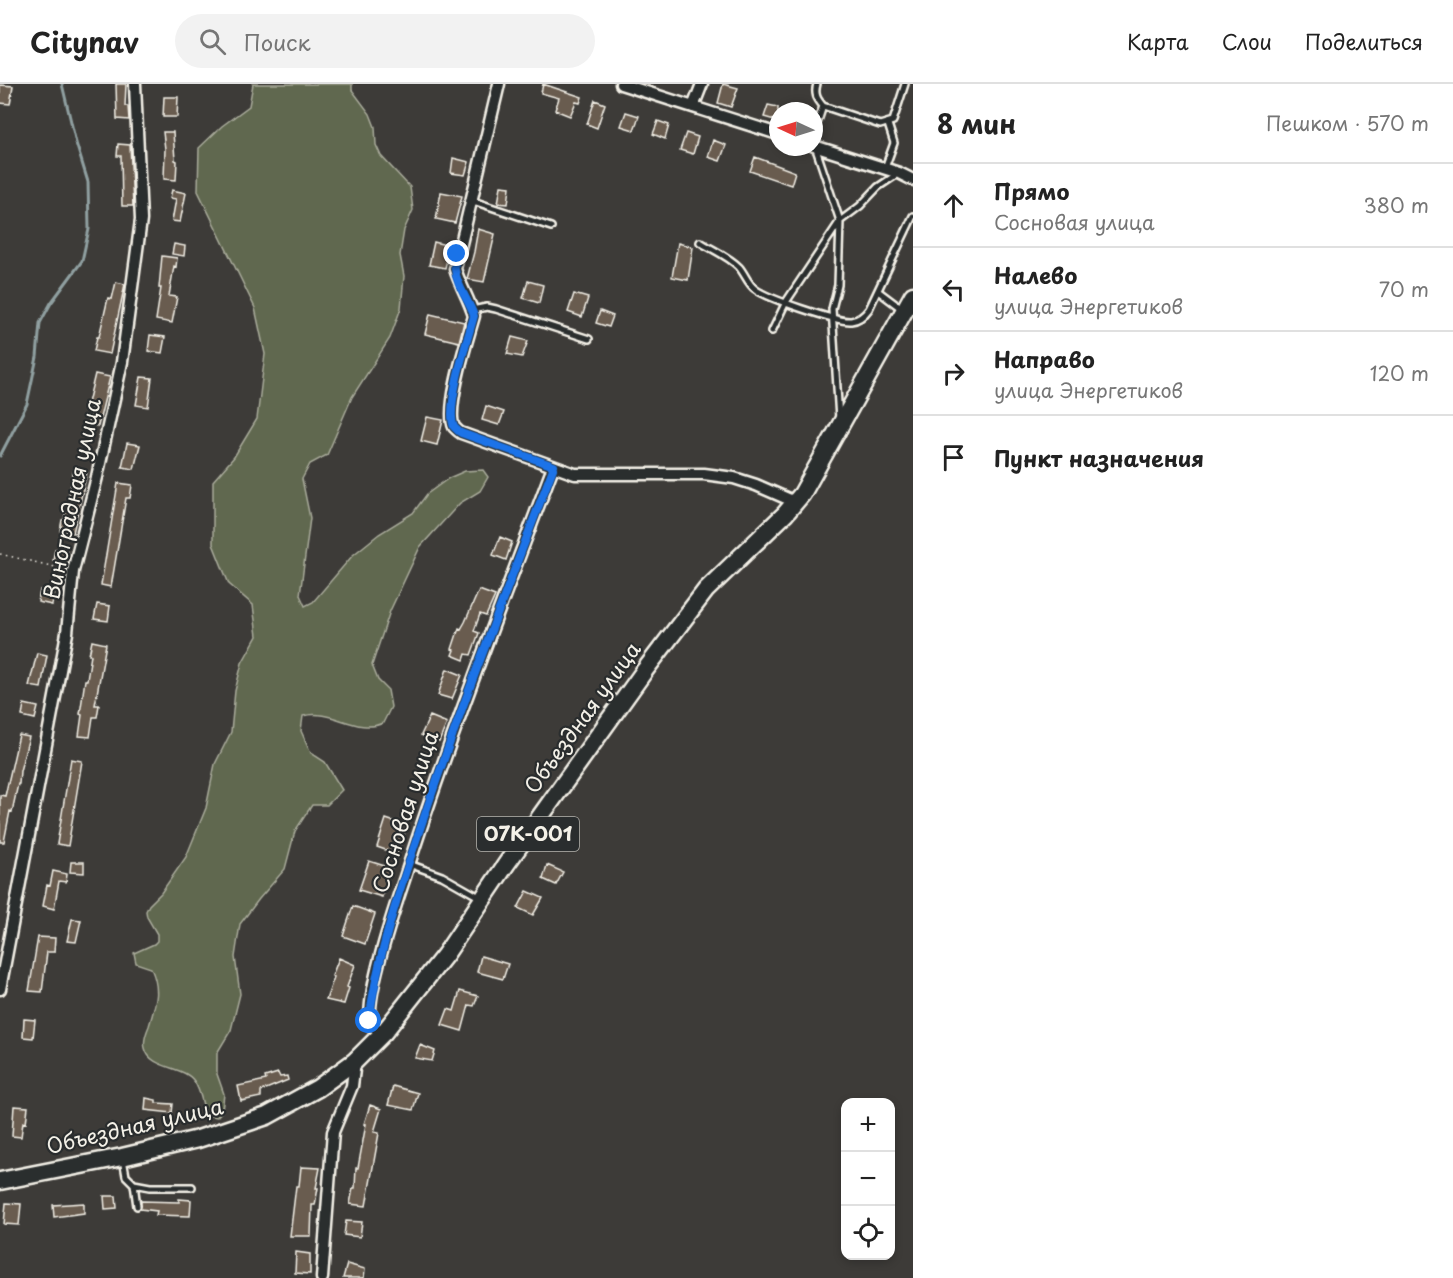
<!DOCTYPE html>
<html lang="ru">
<meta charset="utf-8">
<style>
:root{--surface:#fff;--page:#f2f2f2;--text:#222;--muted:#767676;--line:#e0e0e0}
body{margin:0;font-family:"Playpen Sans",sans-serif;background:var(--page);color:var(--text)}
.controls{position:absolute;right:18px;bottom:18px;display:grid;overflow:hidden;border-radius:12px;box-shadow:0 3px 9px #0003}
.controls button{width:54px;height:54px;display:grid;place-items:center;padding:0;border:0;border-bottom:2px solid var(--line);background:var(--surface);color:var(--text);font:30px sans-serif}
.compass{position:absolute;left:769px;top:18px;width:54px;height:54px;border-radius:50%;background:var(--surface);box-shadow:0 3px 9px #0003;rotate:274deg}
.stop{position:absolute;width:18px;height:18px;margin:-14px;border:4px solid #1a73e8;border-radius:50%;background:#fff}
.stop.end{background:#1a73e8;border-color:#fff;box-shadow:0 2px 6px #0008}
.list{margin:0;padding:0;list-style:none}
h2{display:flex;justify-content:space-between;align-items:center;height:78px;margin:0;padding:0 24px;font-size:26px}
h2 small{font-size:20px;font-weight:400;color:var(--muted)}
.list li{display:grid;grid-template-columns:39px 1fr auto;gap:18px;align-items:center;box-sizing:border-box;height:84px;padding:0 24px;border-top:2px solid var(--line)}
.list b{display:block;font-size:22px;white-space:nowrap}
.list p{margin:0;font-size:20px;white-space:nowrap;color:var(--muted)}
.list em{font-size:20px;font-style:normal;color:var(--muted)}
.icon{flex:none;width:33px;height:33px;fill:none;stroke:currentColor;stroke-width:2;stroke-linecap:round;stroke-linejoin:round}
.map{position:relative;flex:none;width:913px;height:1194px;overflow:hidden}
header{display:flex;align-items:center;gap:36px;box-sizing:border-box;height:84px;padding:0 30px;background:var(--surface);border-bottom:2px solid var(--line)}
header strong{font-size:28px}
nav{display:flex;gap:33px;margin-inline-start:auto;font-size:21px}
.search{width:420px;height:54px;background:var(--page);display:flex;align-items:center;gap:15px;box-sizing:border-box;padding:0 21px;border-radius:33px;color:var(--muted);font-size:22px}
main{display:flex}
aside{flex:1;background:var(--surface)}
.map>svg:first-child{display:block}
.green{fill:#60684f;stroke:#aaac9c;stroke-width:1.5}
.lines{fill:none;stroke-linecap:round;stroke-linejoin:round}
.stream{stroke:#90a0a1;stroke-width:3}
.building{fill:#695c50;stroke:#f4f1e8;stroke-width:1.5}
.lane-casing{stroke:#f4f1e8;stroke-width:10}
.street-casing{stroke:#f4f1e8;stroke-width:15}
.primary-casing{stroke:#f4f1e8;stroke-width:21}
.path{stroke:#f4f1e8;stroke-width:1.5;stroke-dasharray:1.5 4.5;stroke-linecap:butt}
.lane{stroke:#2a2d2e;stroke-width:5}
.street{stroke:#2a2d2e;stroke-width:10}
.primary{stroke:#2a2d2e;stroke-width:16}
.route{stroke:#1a73e8;stroke-width:8}
.labels{text-anchor:middle;stroke-width:4.5;stroke-linejoin:round;paint-order:stroke}
.shield{fill:#2a2d2e;stroke:#b7b6b0;stroke-width:1.5}
.shield-label{font-size:20px;font-weight:bold;fill:#f4f1e8}
.street-label{font-size:21px;fill:#f4f1e8;stroke:#2a2d2e}
</style>
<header>
<strong>Citynav</strong>
<div class="search"><svg class="icon" aria-label="search" viewBox="0 0 24 24"><circle cx="10" cy="10" r="6"/><path d="M15 15l6 6"/></svg>Поиск</div>
<nav><a>Карта</a><a>Слои</a><a>Поделиться</a></nav>
</header>
<main>
<div class="map">
<svg width="913" height="1194" viewBox="0 0 913 1194">
<rect width="100%" height="100%" fill="#3d3b38"/>
<filter id="ink" filterUnits="userSpaceOnUse"><feTurbulence type="fractalNoise" baseFrequency=".0167" numOctaves="2"/><feDisplacementMap in="SourceGraphic" scale="12" xChannelSelector="R" yChannelSelector="G"/><feConvolveMatrix kernelMatrix="1 2 1 2 8 2 1 2 1" color-interpolation-filters="sRGB"/></filter>
<g filter="url(#ink)">
<!-- green -->
<path class="green" d="M253,0h99v6l18,24 5,13 1,18 5,11 29,31 3,23 -9,20 -4,25 4,21 -3,32 -11,30 -38,59 -25,58 -17,9 -8,15 8,39 -10,77 5,11 8,-4 40,-47 26,-21 34,-21 14,-19 22,-16 16,-7 18,-1 5,7 -8,14 -20,12 -40,44 -30,64 -18,54 6,15 10,10 3,17 -8,16c-26,12 -52,-15 -80,-7l-2,15 10,22 14,9 17,28 -15,15h-15l-17,26 -10,38 -26,30 -19,25 -5,33 5,37 -9,36 -14,23v21l7,20 -2,17 -5,6 -11,-2c-4,-11 -5,-24 -12,-34 -11,-16 -44,-11 -49,-33 -2,-7 1,-15 4,-22 7,-24 12,-35 2,-58l-15,-5 -2,-10 20,-9 3,-3v-7l-10,-17 -1,-6 3,-6 12,-12 25,-36 20,-49 9,-44 16,-32 4,-41 7,-28 15,-27 -4,-31 -24,-21 -16,-40v-63l21,-24 23,-38 8,-65 -10,-46 -57,-117 1,-43 23,-22 27,-20z"/>
<g class="lines">
<!-- stream -->
<path class="stream" d="M0,372l27,-52 10,-47 3,-34 11,-20 31,-42 7,-32 -1,-47 -12,-39 -14,-59"/>
</g>
<!-- building -->
<path class="building" d="M116,0h10l-1,22h3l1,14 -12,-1z
M543,0l39,13 -2,6 -4,-1 -6,14 -15,-6 4,-12 -18,-5z
M723,0l15,4 -7,19 -13,-4z
M0,1l13,1 -3,18 -10,-1z
M164,13h14l-1,20h-14z
M595,16l10,4 -8,24 -10,-4z
M768,21l10,2v14l-14,-4z
M626,28l13,4 -5,14 -13,-4z
M658,37l11,4 -4,14 -12,-5z
M163,48h10l2,28 2,1 -1,19 -12,-1 1,-30z
M686,49l12,4 -5,17 -13,-4z
M713,56l13,5 -6,16 -12,-4z
M118,60l12,1 3,61h-11l-1,-50h-4z
M755,73l40,15 -4,13 -41,-14z
M453,74l16,4 -4,13 -14,-2z
M501,102l9,1 -2,17 -10,-1z
M172,106l14,3 -6,29 -8,-1 4,-22 -6,-1z
M441,108l21,4 -7,27 -19,-4z
M478,145l17,5 -11,48 -17,-3 7,-27z
M434,158l16,4 -5,22 -16,-3z
M678,159l15,4 -5,33 -16,-3z
M174,160l11,2 -1,10 -12,-2z
M162,172l15,2 -1,9 -2,-1 -5,30 8,1 -5,26 -16,-3 5,-32h-2z
M528,197l15,4 -4,18 -16,-5z
M116,198l9,2 -15,70 -16,-3 3,-14h2l9,-39 4,1z
M574,210l14,4 -6,19 -14,-5z
M600,227l13,5 -4,11 -13,-4z
M430,230l34,8 -5,20 -34,-8z
M150,251l15,2 -3,16 -14,-2z
M512,253l16,4 -6,16 -15,-3z
M95,290l15,3 -12,49 -10,-2 4,-20 -4,-1z
M141,293l11,1 -4,29 -12,-2z
M486,322l18,6 -5,13 -17,-5z
M427,333l16,3 -6,25 -16,-4z
M127,359l13,2 -6,24 -12,-2z
M74,385l13,3 -14,61 -13,-2 2,-11h2z
M118,399l14,2 -2,13h-4l-15,89 -10,-2z
M500,453l12,5 -6,18 -13,-5z
M55,465l12,2 -2,11 -12,-2z
M40,506l14,2 -2,13 -14,-3z
M479,506l16,6 -9,20 -6,-2 -6,17 5,2 -8,22 -5,-1 -2,6 -12,-5 2,-5 -2,-1 7,-21 2,1 4,-7z
M97,520l13,2 -2,15 -14,-2z
M92,557l14,3 -11,61h4l-2,12h-4l-3,20 -11,-1 3,-21 -2,-1 5,-34h2l4,-25h-2z
M37,569l10,2 -6,33 -12,-2z
M447,585l15,6 -10,24 -14,-4z
M24,620l14,3 -3,12 -13,-3z
M430,632l17,7 -8,19 -18,-7z
M19,651l10,2 -9,34 -1,13h-1l-6,28 -2,-1 -6,31h-4v-47l5,1z
M71,675l11,2 -14,85 -11,-2z
M386,735l21,7 -10,28 -20,-7z
M561,735l13,8 -9,15 -14,-6z
M369,777l22,7 -9,29 -23,-7z
M71,778h13v11l-14,-1z
M547,781l16,7 -7,13 -13,-6z
M53,787l14,3 -1,8 -7,-1 -5,28 -11,-3 4,-21 3,1z
M527,807l16,7 -10,17 -15,-7z
M353,822l22,8 -10,30 -22,-8z
M72,835l9,1 -5,22 -9,-1z
M38,853l17,1 -1,14h-7l-5,40 -13,-1z
M481,872l27,8 -5,15 -26,-7z
M339,874l16,7 -8,22 2,1 -5,16 -18,-4 8,-23 -2,-1z
M460,907l18,5 -4,10 -5,-1 -7,26 -20,-6 6,-16 6,2z
M24,935l11,1 -2,18 -10,-1z
M420,961l15,6 -3,10 -17,-3z
M278,989l2,4 7,-1 1,4 -27,11v6l-20,4 -3,-15 28,-6 -1,-3z
M393,1002l25,7 -5,17 -25,-5z
M146,1014l10,2v3l17,1 -1,9 -27,-3z
M370,1021l11,4 -7,23 5,1 -13,73 -16,-2 3,-16h2l1,-20h2l8,-44h-2z
M14,1022l14,1 -2,16 -3,-1 -2,15 -9,-1z
M301,1083l19,1 -4,20h2l-3,17h-3l-1,31h-21l6,-50h3z
M104,1112h12l1,12 -12,1z
M179,1115l12,1 -1,16 -34,-1 1,-4 -17,-2 1,-8 38,1z
M6,1119l15,1 -2,21 -15,-1z
M84,1119v10l-30,4 -1,-12z
M346,1137l16,1 -2,15 -16,-2z
M296,1168l14,2v20l-15,-1z
M347,1180l18,5 -1,9h-21z"/>
<g class="lines">
<!-- lane casing -->
<g class="lane-casing">
<path id="lane" d="M817,0c-3,10 0,15 6,22l57,19 13,-4 12,-37
M885,84l9,-25 -6,-19
M470,116l81,27
M700,158c13,8 28,14 39,25 6,7 9,17 16,22 11,9 82,33 96,32 8,-1 13,-5 18,-12l44,-93
M878,207l24,18
M472,226l15,-3 9,2 93,30
M772,247l14,-29 54,-81 -25,-75 1,-19 7,-21
M839,335l-7,-110 6,-24 2,-64 20,-15 18,-19 21,-14
M409,780l33,12 39,22
M123,1075l3,17 8,8 3,22
M134,1100l16,3h42"/>
</g>
<!-- street casing -->
<g class="street-casing">
<path id="street" d="M499,0l-44,185c5,16 14,30 19,47 -6,22 -29,91 -20,111 1,1 5,5 7,6l114,41h129l30,4 22,7 39,17
M621,0l157,50
M693,23l9,-23
M814,62l85,27 14,7
M0,905l67,-356 6,-62 24,-94 25,-115 19,-142 -6,-136
M384,948l-12,-6c-10,-23 24,-122 33,-149 44,-139 97,-274 148,-410
M322,1194l11,-146 19,-46 3,-25"/>
</g>
<!-- primary casing -->
<g class="primary-casing">
<path id="primary" d="M0,1097l122,-24 76,-18 69,-23 51,-28 37,-27 29,-29 61,-77 62,-92 138,-193 61,-80 79,-76 17,-20 111,-199"/>
</g>
<!-- path -->
<path class="path" d="M0,470l64,15"/>
<!-- lane -->
<use href="#lane" class="lane"/>
<!-- street -->
<use href="#street" class="street"/>
<!-- primary -->
<use href="#primary" class="primary"/>
</g>
</g>
<g class="lines" filter="url(#ink)">
<!-- route -->
<path class="route" d="M369,937c9,-70 32,-135 54,-201 40,-119 86,-236 131,-354l-93,-33c-2,-1 -6,-5 -7,-6 -9,-20 14,-89 20,-111 -5,-16 -18,-30 -19,-47 -1,-5 1,-11 2,-15"/>
</g>
<g class="labels">
<!-- shield labels -->
<rect class="shield" x="477" y="733" width="102" height="34" rx="4.5"/>
<g class="shield-label">
<text x="528" y="757">07К-001</text>
</g>
<!-- street labels -->
<g class="street-label">
<text transform="translate(73 415) rotate(-78)" y="7">Виноградная улица</text>
<text transform="translate(583 634) rotate(-54)" y="7">Объездная улица</text>
<text transform="translate(406 728) rotate(-72)" y="7">Сосновая улица</text>
<text transform="translate(135 1043) rotate(-13)" y="7">Объездная улица</text>
</g>
</g>
</svg>
<div class="controls">
<button>+</button>
<button>−</button>
<button><svg class="icon" aria-label="locate" viewBox="0 0 24 24"><circle cx="12" cy="12" r="6"/><path d="M12 2v4M12 18v4M2 12h4M18 12h4"/></svg></button>
</div>
<svg class="compass" viewBox="-18 -18 36 36"><path d="M0-13l5 13h-10z" fill="#e53935"/><path d="M0 13l5-13h-10z" fill="#767676"/></svg>
<div class="stop" style="left:369px;top:937px"></div>
<div class="stop end" style="left:457px;top:170px"></div>
</div>
<aside>
<h2>8 мин<small>Пешком · 570 m</small></h2>
<ul class="list">
<li><svg class="icon" aria-label="ahead" viewBox="0 0 24 24"><path d="M12 20V5M6 11l6-6 6 6"/></svg><div><b>Прямо</b><p>Сосновая улица</p></div><em>380 m</em></li>
<li><svg class="icon" aria-label="left" viewBox="0 0 24 24"><path d="M17 20v-9H6M10 6l-5 5 5 5"/></svg><div><b>Налево</b><p>улица Энергетиков</p></div><em>70 m</em></li>
<li><svg class="icon" aria-label="right" viewBox="0 0 24 24"><path d="M7 20v-9h11M14 6l5 5-5 5"/></svg><div><b>Направо</b><p>улица Энергетиков</p></div><em>120 m</em></li>
<li><svg class="icon" aria-label="arrive" viewBox="0 0 24 24"><path d="M6 21V4h12l-3 4 3 4H6"/></svg><div><b>Пункт назначения</b></div></li>
</ul>
</aside>
</main>
